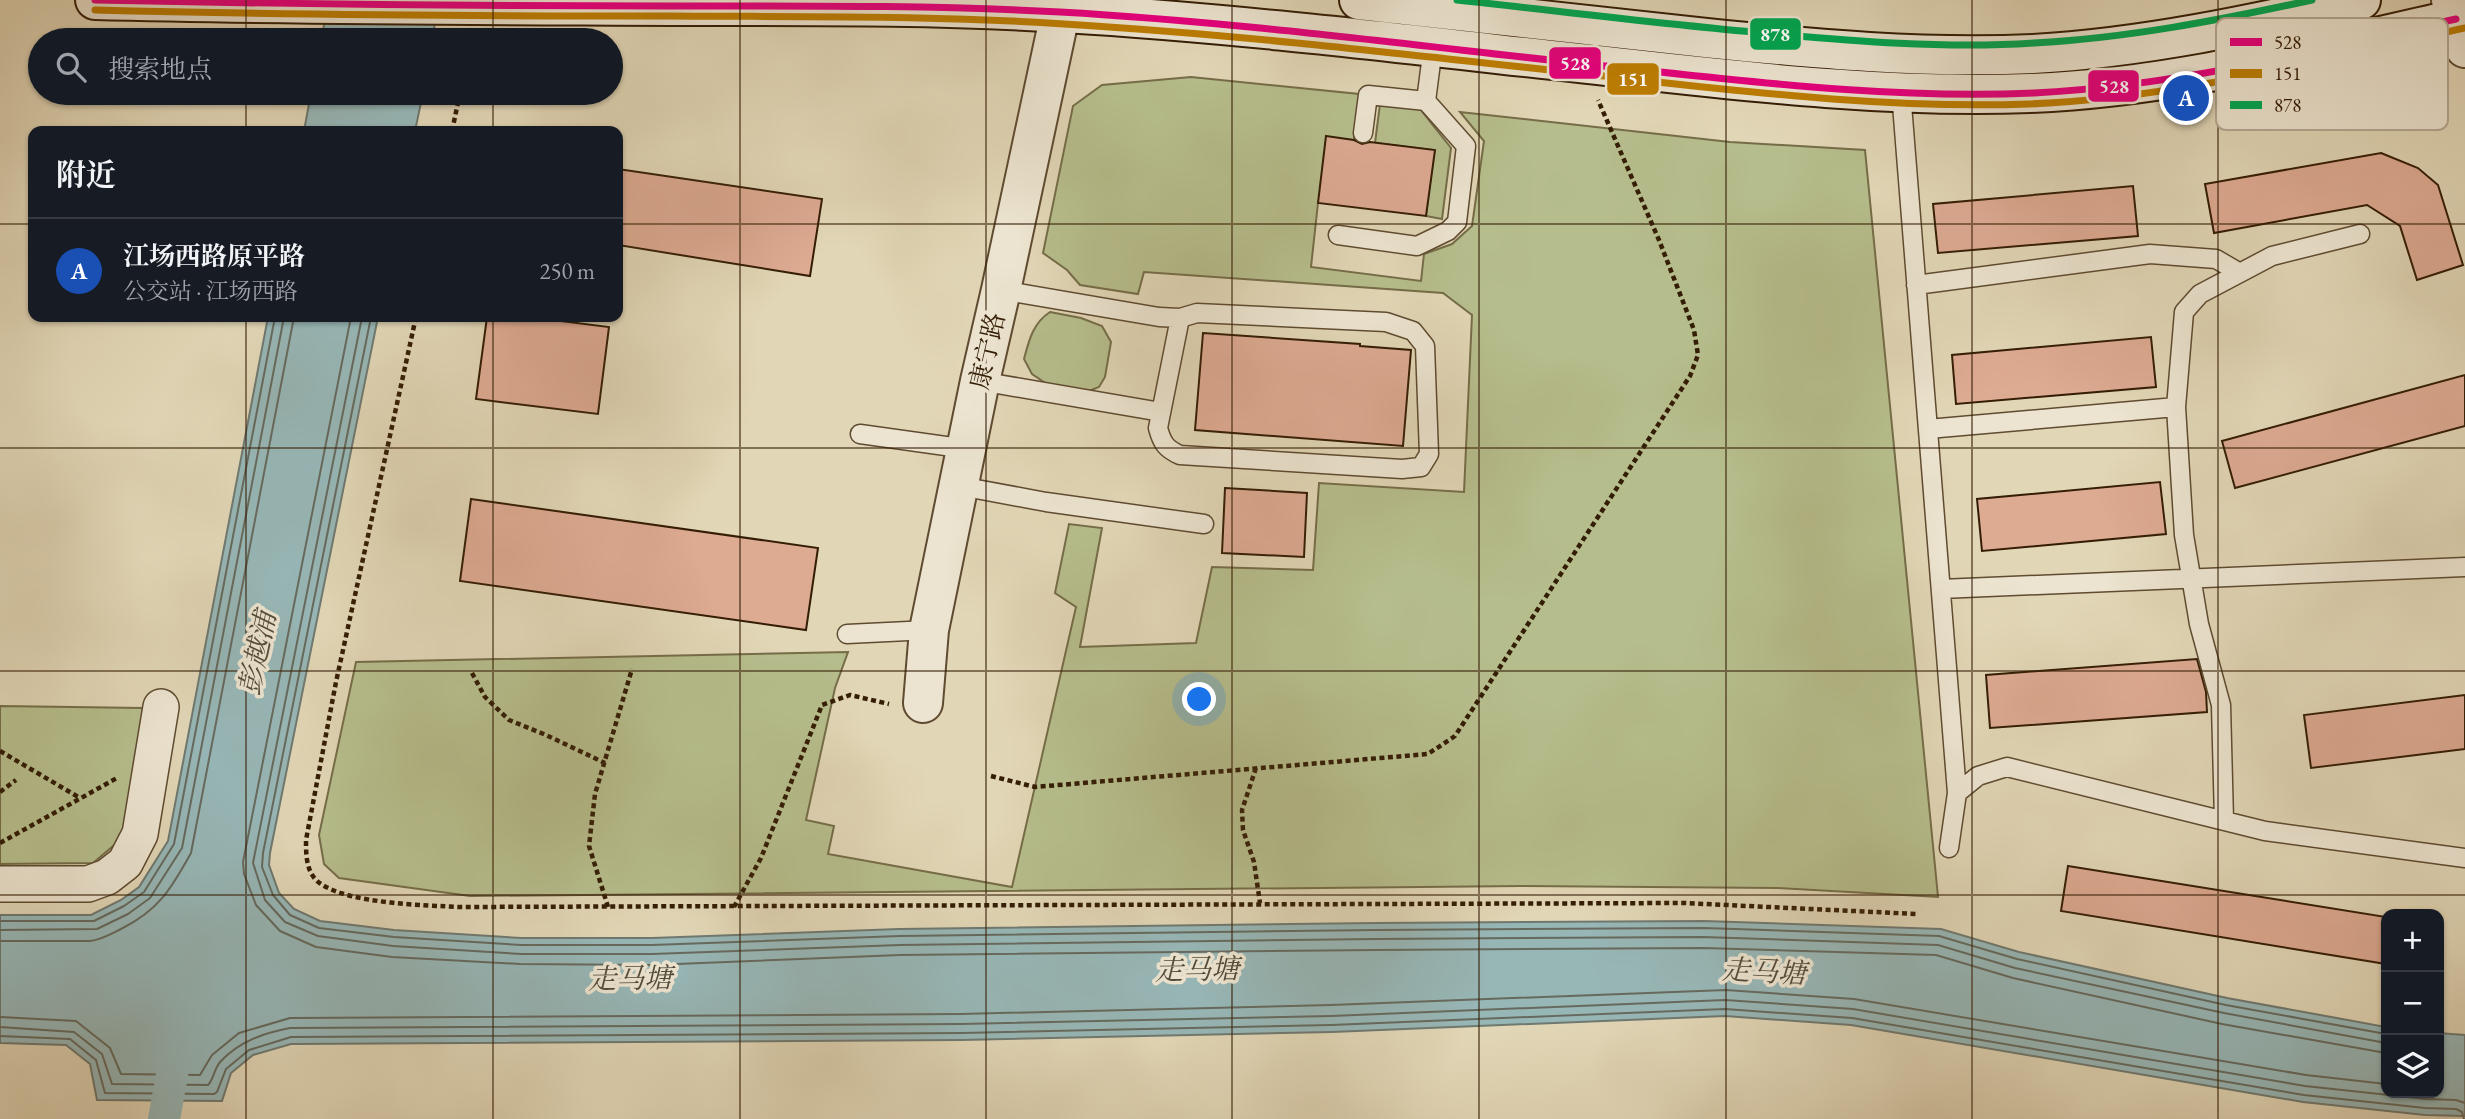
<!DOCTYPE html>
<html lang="zh">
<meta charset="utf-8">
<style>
:root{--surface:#171b24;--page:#20242c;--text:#f1f3f6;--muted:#9ea1a6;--line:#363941;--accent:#0f766e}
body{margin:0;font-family:"EB Garamond","Noto Serif SC",serif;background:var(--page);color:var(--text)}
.controls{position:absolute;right:21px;bottom:21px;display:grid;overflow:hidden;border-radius:14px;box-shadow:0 2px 5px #0004}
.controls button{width:63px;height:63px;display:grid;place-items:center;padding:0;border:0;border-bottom:2px solid var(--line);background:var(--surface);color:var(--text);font:35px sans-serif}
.you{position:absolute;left:1200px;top:700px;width:24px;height:24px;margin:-18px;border:5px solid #fff;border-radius:50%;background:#1a73e8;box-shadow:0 0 0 10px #1a73e833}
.badge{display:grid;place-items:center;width:46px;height:46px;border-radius:50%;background:var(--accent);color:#fff;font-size:23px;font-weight:700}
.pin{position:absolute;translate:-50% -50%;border:4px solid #fff;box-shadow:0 2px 7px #0006}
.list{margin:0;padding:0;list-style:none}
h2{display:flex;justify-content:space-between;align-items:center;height:91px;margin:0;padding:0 28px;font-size:30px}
h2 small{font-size:23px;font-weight:400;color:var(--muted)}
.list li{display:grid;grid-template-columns:46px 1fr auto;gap:21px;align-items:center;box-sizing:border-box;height:105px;padding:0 28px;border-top:2px solid var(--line)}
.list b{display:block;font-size:26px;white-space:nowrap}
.list p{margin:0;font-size:23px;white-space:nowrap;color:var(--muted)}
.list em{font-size:23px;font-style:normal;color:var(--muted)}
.icon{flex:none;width:38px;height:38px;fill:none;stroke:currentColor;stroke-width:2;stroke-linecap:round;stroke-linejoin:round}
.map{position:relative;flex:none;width:2465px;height:1119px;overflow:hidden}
.search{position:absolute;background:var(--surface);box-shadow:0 2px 5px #0004;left:28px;top:28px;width:595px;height:77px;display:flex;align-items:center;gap:18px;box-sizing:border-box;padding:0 24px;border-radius:38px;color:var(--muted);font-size:26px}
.panel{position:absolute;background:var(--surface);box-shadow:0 2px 5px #0004;left:28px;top:126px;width:595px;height:196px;border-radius:14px}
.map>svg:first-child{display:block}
.green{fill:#b6bd8c;stroke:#756d48;stroke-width:2}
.water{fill:#97b7b7;stroke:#6f7970;stroke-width:2}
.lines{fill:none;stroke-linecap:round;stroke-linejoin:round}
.shore{stroke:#666a5e;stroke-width:2}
.canal{stroke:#97b7b7;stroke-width:32}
.building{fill:#ddaa92;stroke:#341d05;stroke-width:2}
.service-casing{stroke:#5f4b31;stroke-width:21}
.minor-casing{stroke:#5f4b31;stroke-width:38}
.tertiary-casing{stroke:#5f4b31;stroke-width:42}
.secondary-casing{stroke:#341d05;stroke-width:42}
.path{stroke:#341d05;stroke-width:4.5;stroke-dasharray:5 3.5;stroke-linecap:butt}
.service{stroke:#ece4d0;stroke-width:18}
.minor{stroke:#ece4d0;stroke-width:35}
.tertiary{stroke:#ece4d0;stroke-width:38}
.secondary{stroke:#ece4d0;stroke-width:38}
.bus-1-casing{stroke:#ece4d0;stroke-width:12}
.bus-2-casing{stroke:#ece4d0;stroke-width:12}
.bus-3-casing{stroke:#ece4d0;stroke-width:12}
.bus-1{stroke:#e5007d;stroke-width:7}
.bus-2{stroke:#bc7d02;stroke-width:7}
.bus-3{stroke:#00a651;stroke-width:7}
.grid{fill:none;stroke:#341d05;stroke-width:2;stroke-opacity:0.55}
.labels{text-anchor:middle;stroke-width:7;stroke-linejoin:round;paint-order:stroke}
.street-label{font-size:26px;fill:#341d05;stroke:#ece4d0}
.water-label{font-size:28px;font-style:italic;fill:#524b3a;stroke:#ece4d0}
.key{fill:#ece4d0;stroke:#b5a893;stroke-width:2}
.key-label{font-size:19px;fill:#341d05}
.line-badge{stroke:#ece4d0;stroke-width:2.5}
.badge-label{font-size:19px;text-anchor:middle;font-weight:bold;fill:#fff}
</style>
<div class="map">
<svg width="2465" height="1119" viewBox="0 0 2465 1119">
<rect width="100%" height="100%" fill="#e1d6b6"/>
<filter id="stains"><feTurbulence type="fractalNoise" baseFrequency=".00286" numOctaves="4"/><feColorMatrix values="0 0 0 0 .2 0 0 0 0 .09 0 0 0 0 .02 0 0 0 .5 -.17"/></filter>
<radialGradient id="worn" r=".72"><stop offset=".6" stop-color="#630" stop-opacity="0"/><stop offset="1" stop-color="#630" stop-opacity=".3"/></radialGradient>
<!-- green -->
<path class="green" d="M1191,77l168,17 -5,46 -36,63 -7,64 110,14 3,-27 28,-10 20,-18 12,-85 -24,-29 270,30 135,8 73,747 -161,-9 -256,-2 -1051,10 -131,-18 -15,-14 -5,-29 37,-173 492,-10 -13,36 -29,132 28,6 -6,28 184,33 64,-280 -21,-14 14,-69 33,4 -22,119 116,-4 16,-76 101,3 6,-87 145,9 8,-177 -29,-22 -299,-21 -6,22 -58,-9 -13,-15 -24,-17 30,-147 29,-21z
M1380,104l40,5 31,39 -9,71 -16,-3 8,-66 -59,-7z
M1050,312l31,6 21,8 9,16 -6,35 -6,10 -15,6 -31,-5 -21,-14 -8,-15c5,-19 9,-36 26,-47z
M0,706l143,2 -18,128 -32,27 -93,1z"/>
<!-- water -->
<path class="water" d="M329,0h110l-7,40h-111z
M311,93h112l-8,38h-111z
M268,317h110l-108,536 -1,12 10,28 15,16 26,12 74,9 127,8h131l247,-9 477,-6 328,-2 237,8 78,23 208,46 159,29v66h53v-60l26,2v81l-40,-1 -122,-13 -452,-77 -126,-9 -393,16 -371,8 -670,4 -38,11 -22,18 -9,28 -125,-1 -7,-36 -24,-19 -66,-2v-128h91l30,-15 18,-13 29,-46z"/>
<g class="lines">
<!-- shore -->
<path class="shore" d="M351,317l-108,545 1,12 12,31 24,26 36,16 76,10 128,7 132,1 248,-10 476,-5 327,-2 233,7 77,23 209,46 164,29
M362,317l-109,546 12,37 20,22 33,14 75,10 128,8h131l248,-9 476,-6 327,-2 235,8 77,23 209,45 162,30
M371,317l-108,536 -1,14 11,28 17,20 29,13 75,9 127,8h131l248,-9 476,-6 328,-2 235,8 78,23 209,46 160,29
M0,921h94l30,-15 20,-14 30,-48 101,-527
M0,930l97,-1 31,-15 22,-16 32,-50 102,-531
M0,941h90c11,-1 21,-7 31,-12 38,-19 50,-40 70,-76l103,-536
M0,1017l76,4 34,27 11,26 79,1 12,-20 27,-22 51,-15 671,-4 370,-9 395,-15 128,9 452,76 80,9
M0,1027l74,5 28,22 10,30 96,1c6,-6 6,-17 13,-24 19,-20 43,-28 69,-33l671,-4 370,-8 394,-16 128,9 452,77 121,13 30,1 9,3
M0,1036l70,3 26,21 9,33 109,1 3,-2 9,-23 23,-19 42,-13 670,-4 370,-8 394,-16 127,9 452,77 121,13 31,1 6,3 2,7"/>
<!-- canal -->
<path class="canal" d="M164,1119l11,-61"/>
</g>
<!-- building -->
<path class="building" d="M1326,136l28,4 8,4 8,-2 65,8 -9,66 -108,-13z
M2381,153l37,15 20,17 25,80 -46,15 -17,-54 -33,-21 -153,28 -9,-49z
M618,169l204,30 -12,77 -192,-31z
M2133,186l5,50 -200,17 -5,-49z
M487,317h42l80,10 -11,87 -122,-15z
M1203,333l157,11v2l51,4 -8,96 -208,-16z
M2151,337l5,50 -200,17 -4,-49z
M2465,375v51l-230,62 -13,-47z
M2160,482l6,52 -184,17 -5,-52z
M1225,488l82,5 -3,64 -82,-4z
M471,499l347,49 -12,82 -346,-49z
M2197,659l9,33 1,20 -217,16 -4,-53z
M2465,695v54l-154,19 -7,-53z
M2068,866l318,51v47l-325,-53z"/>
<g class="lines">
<!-- service casing -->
<g class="service-casing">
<path id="service" d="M1901,92l56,701
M1363,133l5,-38 58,6
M1338,235l79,11 31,-15 9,-9 9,-76 -40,-45 7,-54
M1916,285l234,-31 66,5 24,14
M1001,290l158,27 21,1 17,-5 189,9 27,9 12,15 4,108 -8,13 -19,2 -222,-14c-14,-6 -18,-12 -22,-27l22,-110
M980,381l181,31
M1928,429l248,-22
M860,434l107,15
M960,486l86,16 158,22
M1941,589l524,-22
M847,634l82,-4
M2224,820l-3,-115 -22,-81 -15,-89 -8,-128 8,-95 16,-18 72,-38 88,-22
M1949,848l8,-55 21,-17 29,-9 258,64 200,27"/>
</g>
<!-- minor casing -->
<g class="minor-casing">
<path id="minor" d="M0,884h88l19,-7 18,-14 15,-29 21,-127"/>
</g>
<!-- tertiary casing -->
<g class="tertiary-casing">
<path id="tertiary" d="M2451,0l14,48
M923,703l6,-73 51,-249 21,-91 62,-290"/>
</g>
<!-- secondary casing -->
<g class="secondary-casing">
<path id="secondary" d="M95,0c196,5 391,5 586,6 128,0 256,-1 383,7 187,11 374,35 560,55 134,15 270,30 406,25 144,-5 294,-45 435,-76
M1359,0c116,12 231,26 347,38 108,11 218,21 327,16 110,-6 220,-30 328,-54"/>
</g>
<!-- path -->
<path class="path" d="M452,131l8,-38
M416,317l-80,365 -30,158c0,16 0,34 15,44 30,20 103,21 138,23l1225,-4 233,11
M472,673l13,24 24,23 37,15 59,28
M0,751l80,47
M1256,768l-14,42 1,20 11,32 6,41
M991,776l44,11 393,-33 27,-18 235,-360 8,-21 -4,-25 -35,-90 -61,-140
M0,792l16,-12
M0,843l117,-65
M608,907l-19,-61 6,-52 37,-125
M734,907l27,-49 61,-153 28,-10 39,9"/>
<!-- service -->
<use href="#service" class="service"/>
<!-- minor -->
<use href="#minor" class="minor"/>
<!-- tertiary -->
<use href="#tertiary" class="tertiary"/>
<!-- secondary -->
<use href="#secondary" class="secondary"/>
<!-- bus-1 casing -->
<g class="bus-1-casing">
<path id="bus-1" d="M95,0c191,4 381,6 572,6 131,0 263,-1 393,6 195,11 388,38 582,58 130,14 261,29 392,23 143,-7 283,-42 422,-74"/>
</g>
<!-- bus-2 casing -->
<g class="bus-2-casing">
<path id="bus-2" d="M95,10c191,5 383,6 574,6 132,1 263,-1 395,8 183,11 365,33 548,53 138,15 278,32 417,27 148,-6 292,-44 436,-76"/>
</g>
<!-- bus-3 casing -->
<g class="bus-3-casing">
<path id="bus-3" d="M1457,0c102,11 204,24 307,33 89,8 180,16 270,10 94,-5 186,-23 278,-43"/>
</g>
<!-- bus-1 -->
<use href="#bus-1" class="bus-1"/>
<!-- bus-2 -->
<use href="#bus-2" class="bus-2"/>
<!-- bus-3 -->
<use href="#bus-3" class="bus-3"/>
</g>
<!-- grid -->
<path class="grid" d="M246,0v40M493,0v40M740,0v1119M986,0v1119M1232,0v1119M1479,0v1119M1726,0v1119M1972,0v1119M2218,0v1119M246,93v38M493,93v38M0,224h33M618,224h1847M246,317v802M493,317v802M0,448h2465M0,671h2465M0,895h2465"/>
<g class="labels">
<!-- street labels -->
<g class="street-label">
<text transform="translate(987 351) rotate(-77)" y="9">康宁路</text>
</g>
<!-- water labels -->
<g class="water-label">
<text transform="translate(257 653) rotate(-78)" y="10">彭越浦</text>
<text transform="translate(1197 969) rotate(-1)" y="10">走马塘</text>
<text transform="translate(1764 971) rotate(3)" y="10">走马塘</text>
<text transform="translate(630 978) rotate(-1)" y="10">走马塘</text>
</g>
</g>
<!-- legend -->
<rect x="2216" y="18" width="232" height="112" rx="10" class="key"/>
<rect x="2230" y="38" width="32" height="8" fill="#e5007d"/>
<rect x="2230" y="69" width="32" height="9" fill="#bc7d02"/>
<rect x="2230" y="101" width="32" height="8" fill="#00a651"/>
<g class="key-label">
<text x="2274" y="49">528</text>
<text x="2274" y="80">151</text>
<text x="2274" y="112">878</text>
</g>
<g class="line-badge">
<rect x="1749" y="17" width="53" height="34" rx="7" fill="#00a651"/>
<rect x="1548" y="46" width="54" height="34" rx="7" fill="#e5007d"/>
<rect x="1606" y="62" width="54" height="34" rx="7" fill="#bc7d02"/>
<rect x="2087" y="69" width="53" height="34" rx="7" fill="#e5007d"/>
</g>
<g class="badge-label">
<text x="1775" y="41">878</text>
<text x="1575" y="70">528</text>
<text x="1633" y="86">151</text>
<text x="2114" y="93">528</text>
</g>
<rect width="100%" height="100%" filter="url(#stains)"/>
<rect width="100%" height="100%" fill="url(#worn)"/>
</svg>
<div class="controls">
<button>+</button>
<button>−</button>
<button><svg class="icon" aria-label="layers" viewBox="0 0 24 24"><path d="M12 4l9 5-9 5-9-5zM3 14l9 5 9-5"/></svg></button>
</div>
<div class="you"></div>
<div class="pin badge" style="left:2186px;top:98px;background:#1a4fb4">A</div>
<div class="search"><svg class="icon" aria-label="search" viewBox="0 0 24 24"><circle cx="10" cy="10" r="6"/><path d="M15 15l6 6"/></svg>搜索地点</div>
<section class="panel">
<h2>附近<small></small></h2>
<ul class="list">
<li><span class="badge" style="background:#1a4fb4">A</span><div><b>江场西路原平路</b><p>公交站 · 江场西路</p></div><em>250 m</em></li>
</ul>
</section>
</div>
